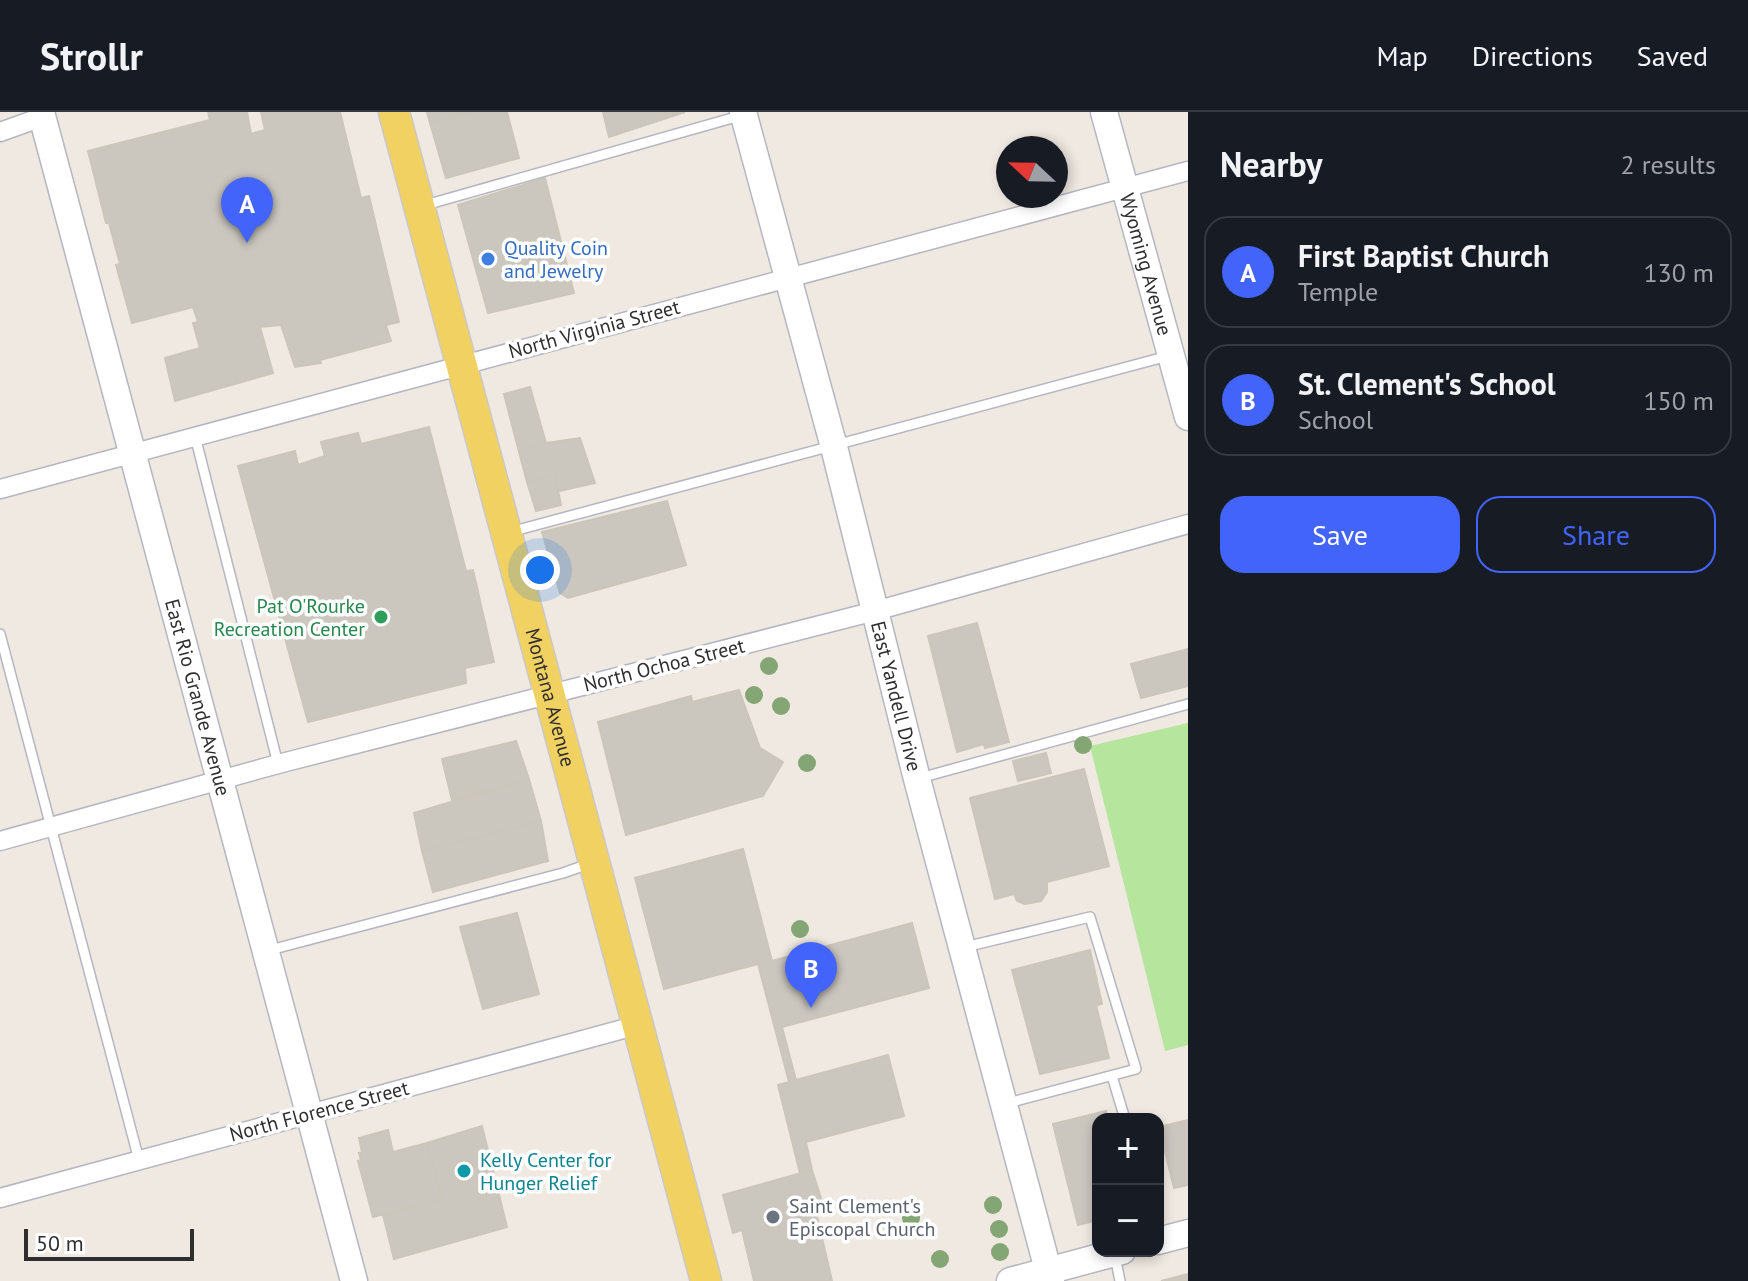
<!DOCTYPE html>
<meta charset="utf-8">
<style>
:root{--surface:#171b24;--page:#20242c;--text:#f1f3f6;--muted:#9ea1a6;--line:#363941;--accent:#4264fb}
body{margin:0;font-family:"PT Sans",sans-serif;background:var(--page);color:var(--text)}
.controls{position:absolute;right:24px;bottom:24px;display:grid;overflow:hidden;border-radius:16px;box-shadow:0 4px 12px #0003}
.controls button{width:72px;height:72px;display:grid;place-items:center;padding:0;border:0;border-bottom:2px solid var(--line);background:var(--surface);color:var(--text);font:40px sans-serif}
.compass{position:absolute;left:996px;top:24px;width:72px;height:72px;border-radius:50%;background:var(--surface);box-shadow:0 4px 12px #0003;rotate:292deg}
.scale{position:absolute;left:24px;bottom:20px;width:170px;box-sizing:border-box;padding-left:8px;border:4px solid #2e2e2e;border-top:0;font-size:22px;line-height:28px;white-space:nowrap;color:#2e2e2e;-webkit-text-stroke:6px #fff;paint-order:stroke}
.you{position:absolute;left:540px;top:458px;width:28px;height:28px;margin:-20px;border:6px solid #fff;border-radius:50%;background:#1a73e8;box-shadow:0 0 0 12px #1a73e833}
.badge{display:grid;place-items:center;width:52px;height:52px;border-radius:50%;background:var(--accent);color:#fff;font-size:26px;font-weight:700}
.pin{position:absolute;translate:-50% -66px;filter:drop-shadow(0 2px 4px #0008)}
.pin::after{content:'';position:absolute;top:42px;width:28px;height:24px;background:inherit;clip-path:polygon(0 0,100% 0,50% 100%)}
.list{margin:0;padding:0;list-style:none}
h2{display:flex;justify-content:space-between;align-items:center;height:104px;margin:0;padding:0 32px;font-size:34px}
h2 small{font-size:26px;font-weight:400;color:var(--muted)}
.list li{display:grid;grid-template-columns:52px 1fr auto;gap:24px;align-items:center;box-sizing:border-box;height:112px;margin:0 16px 16px;padding:0 16px;border:2px solid var(--line);border-radius:24px}
.list b{display:block;font-size:30px;white-space:nowrap}
.list p{margin:0;font-size:26px;white-space:nowrap;color:var(--muted)}
.list em{font-size:26px;font-style:normal;color:var(--muted)}
.actions{display:flex;gap:16px;padding:24px 32px}
.actions a{flex:1;padding:18px 0;border:2px solid var(--accent);border-radius:24px;text-align:center;font-size:28px;color:var(--accent)}
.actions .main{background:var(--accent);color:#fff}
.map{position:relative;flex:none;width:1188px;height:1169px;overflow:hidden}
header{display:flex;align-items:center;gap:48px;box-sizing:border-box;height:112px;padding:0 40px;background:var(--surface);border-bottom:2px solid var(--line)}
header strong{font-size:38px}
nav{display:flex;gap:44px;margin-inline-start:auto;font-size:28px}
main{display:flex}
aside{flex:1;background:var(--surface)}
.map>svg:first-child{display:block}
.green{fill:#b6e59e}
.building{fill:#cbc7bf;stroke:#cbc5ba;stroke-width:2}
.lines{fill:none;stroke-linecap:round;stroke-linejoin:round}
.lane-casing{stroke:#b4b7c1;stroke-width:12}
.street-casing{stroke:#b4b7c1;stroke-width:21}
.secondary-casing{stroke:#b4b7c1;stroke-width:29}
.primary-casing{stroke:#c9c9c9;stroke-width:33}
.lane{stroke:#fff;stroke-width:9}
.street{stroke:#fff;stroke-width:18}
.secondary{stroke:#fff;stroke-width:26}
.primary{stroke:#f2d163;stroke-width:30}
.tree{fill:#84a574}
.shop-dot{fill:#3f7fe0;stroke:#fff;stroke-width:3}
.leisure-dot{fill:#2e9e5b;stroke:#fff;stroke-width:3}
.culture-dot{fill:#0f9aa8;stroke:#fff;stroke-width:3}
.worship-dot{fill:#6b7280;stroke:#fff;stroke-width:3}
.labels{text-anchor:middle;stroke-width:7;stroke-linejoin:round;paint-order:stroke}
.shop-label{font-size:20px;fill:#366cbe;stroke:#fff;text-anchor:start}
.street-label{font-size:20px;fill:#2e2e2e;stroke:#fff}
.leisure-label{font-size:20px;fill:#27864d;stroke:#fff;text-anchor:end}
.culture-label{font-size:20px;fill:#0d838f;stroke:#fff;text-anchor:start}
.worship-label{font-size:20px;fill:#5b616d;stroke:#fff;text-anchor:start}
</style>
<header>
<strong>Strollr</strong>
<nav><a>Map</a><a>Directions</a><a>Saved</a></nav>
</header>
<main>
<div class="map">
<svg width="1188" height="1169" viewBox="0 0 1188 1169">
<rect width="100%" height="100%" fill="#efe9e1"/>
<!-- green -->
<path class="green" d="M1188,611v322l-23,6 -75,-305z"/>
<!-- building -->
<path class="building" d="M208,0h39l4,22 14,-4 -4,-18h79l21,86 8,-2 30,126 -13,3 5,16 -71,19 1,3 -26,4 -14,-42 -21,2 13,46 -98,28 -10,-43 35,-10 -7,-25 5,-1 -5,-15 -61,16 -16,-58 4,-1 -11,-41h-3l-18,-72 122,-31z
M427,0h41l-38,11z
M468,0h39l12,46 -73,20 -16,-55z
M603,0h82l-76,25z
M545,66l29,115 -86,20 -30,-108z
M530,275l16,56 -27,9 -15,-58z
M429,315l37,144 7,-1 21,92 -29,6 1,15 -158,39 -70,-256 57,-15 3,14 27,-9 -4,-14 37,-9 3,11z
M580,326l15,45 -36,8 -4,-16 -28,7 -8,-30 27,-9z
M555,363l6,30 -25,6 -9,-29z
M667,389l19,64 -118,33 -8,-5 -18,-61z
M977,511l32,119 -24,6 -1,-4 -27,8 -29,-116z
M1188,537v37l-47,12 -10,-34z
M739,578l21,58 23,14 -20,34 -137,39 -28,-113 93,-26 1,6z
M516,629l13,38 -77,21 -10,-41z
M1046,641l5,20 -33,8 -5,-20z
M1084,657l25,97 -62,16v10l-6,9 -16,3 -8,-3 -3,-7 -19,5 -25,-101z
M529,667l12,42 -119,30 -8,-38z
M541,709l7,40 -115,31 -11,-41z
M743,737l29,112 140,-38 17,65 -147,39 14,53 92,-25 16,61 -98,26 6,28 -12,3 -22,-88 11,-3 -31,-118 -94,25 -29,-111z
M517,801l22,81 -56,15 -23,-82z
M1090,838l12,54 -6,1 13,53 -69,16 -28,-104z
M1106,999l2,8h-10v101l-20,5 -25,-101z
M1188,1008v65l-14,3 -15,-61z
M482,1014l25,101 -113,32 -11,-44 59,-16 -15,-56z
M388,1018l5,22 34,-9 15,56 -69,18 -15,-56 3,-1 -2,-7 3,-1 -3,-14z
M812,1058l10,31 -8,2 18,78h-78l-12,-51 -9,3 -10,-38z
M1188,1162v7h-27z"/>
<g class="lines">
<!-- lane casing -->
<g class="lane-casing">
<path id="lane" d="M422,94l321,-91
M195,324l83,328
M510,420l658,-176
M0,522l139,526
M920,666l268,-74
M965,835l125,-30 46,152 -128,34
M270,838l293,-77 28,-10
M1112,964l13,43
M1115,1144l5,25"/>
</g>
<!-- street casing -->
<g class="street-casing">
<path id="street" d="M0,20l42,-15
M0,377l1188,-318
M0,729l278,-77 597,-153 313,-87
M0,1086l638,-173"/>
</g>
<!-- secondary casing -->
<g class="secondary-casing">
<g id="secondary">
<path id="s1" d="M41,0l313,1169"/>
<path id="s2" d="M743,0l91,335 83,332 134,502"/>
<path id="s3" d="M1104,0l84,305"/>
<path d="M1158,1129l30,-8"/>
<path d="M1010,1169l112,-30"/>
</g>
</g>
<!-- primary casing -->
<g class="primary-casing">
<g id="primary">
<path id="s4" d="M394,0l312,1169"/>
</g>
</g>
<!-- lane -->
<use href="#lane" class="lane"/>
<!-- street -->
<use href="#street" class="street"/>
<!-- secondary -->
<use href="#secondary" class="secondary"/>
<!-- primary -->
<use href="#primary" class="primary"/>
</g>
<!-- trees -->
<g class="tree">
<circle cx="769" cy="554" r="9"/>
<circle cx="754" cy="583" r="9"/>
<circle cx="781" cy="594" r="9"/>
<circle cx="1083" cy="633" r="9"/>
<circle cx="807" cy="651" r="9"/>
<circle cx="800" cy="817" r="9"/>
<circle cx="993" cy="1093" r="9"/>
<circle cx="911" cy="1106" r="9"/>
<circle cx="999" cy="1117" r="9"/>
<circle cx="1000" cy="1140" r="9"/>
<circle cx="940" cy="1147" r="9"/>
</g>
<!-- markers -->
<circle class="shop-dot" cx="488" cy="147" r="8"/>
<circle class="leisure-dot" cx="381" cy="505" r="8"/>
<circle class="culture-dot" cx="464" cy="1059" r="8"/>
<circle class="worship-dot" cx="773" cy="1105" r="8"/>
<g class="labels">
<!-- shop labels -->
<g class="shop-label">
<text x="504" y="143">Quality Coin<tspan x="504" dy="23">and Jewelry</tspan></text>
</g>
<!-- street labels -->
<g class="street-label">
<text dy="7" stroke="none"><textPath href="#s3" startOffset="158">Wyoming Avenue</textPath></text>
<text transform="translate(594 217) rotate(-15)" y="7">North Virginia Street</text>
<text transform="translate(664 553) rotate(-14)" y="7">North Ochoa Street</text>
<text dy="7" stroke="none"><textPath href="#s1" startOffset="606">East Rio Grande Avenue</textPath></text>
<text dy="7" stroke="none"><textPath href="#s4" startOffset="606">Montana Avenue</textPath></text>
<text dy="7" stroke="none"><textPath href="#s2" startOffset="604">East Yandell Drive</textPath></text>
<text transform="translate(319 999) rotate(-15)" y="7">North Florence Street</text>
</g>
<!-- leisure labels -->
<g class="leisure-label">
<text x="365" y="501">Pat O'Rourke<tspan x="365" dy="23">Recreation Center</tspan></text>
</g>
<!-- culture labels -->
<g class="culture-label">
<text x="480" y="1055">Kelly Center for<tspan x="480" dy="23">Hunger Relief</tspan></text>
</g>
<!-- worship labels -->
<g class="worship-label">
<text x="789" y="1101">Saint Clement's<tspan x="789" dy="23">Episcopal Church</tspan></text>
</g>
</g>
</svg>
<div class="controls">
<button>+</button>
<button>−</button>
</div>
<svg class="compass" viewBox="-18 -18 36 36"><path d="M0-13l5 13h-10z" fill="#e53935"/><path d="M0 13l5-13h-10z" fill="#9ea1a6"/></svg>
<div class="scale">50 m</div>
<div class="you"></div>
<div class="pin badge" style="left:247px;top:131px">A</div>
<div class="pin badge" style="left:811px;top:896px">B</div>
</div>
<aside>
<h2>Nearby<small>2 results</small></h2>
<ul class="list">
<li><span class="badge">A</span><div><b>First Baptist Church</b><p>Temple</p></div><em>130 m</em></li>
<li><span class="badge">B</span><div><b>St. Clement's School</b><p>School</p></div><em>150 m</em></li>
</ul>
<div class="actions"><a class="main">Save</a><a>Share</a></div>
</aside>
</main>
